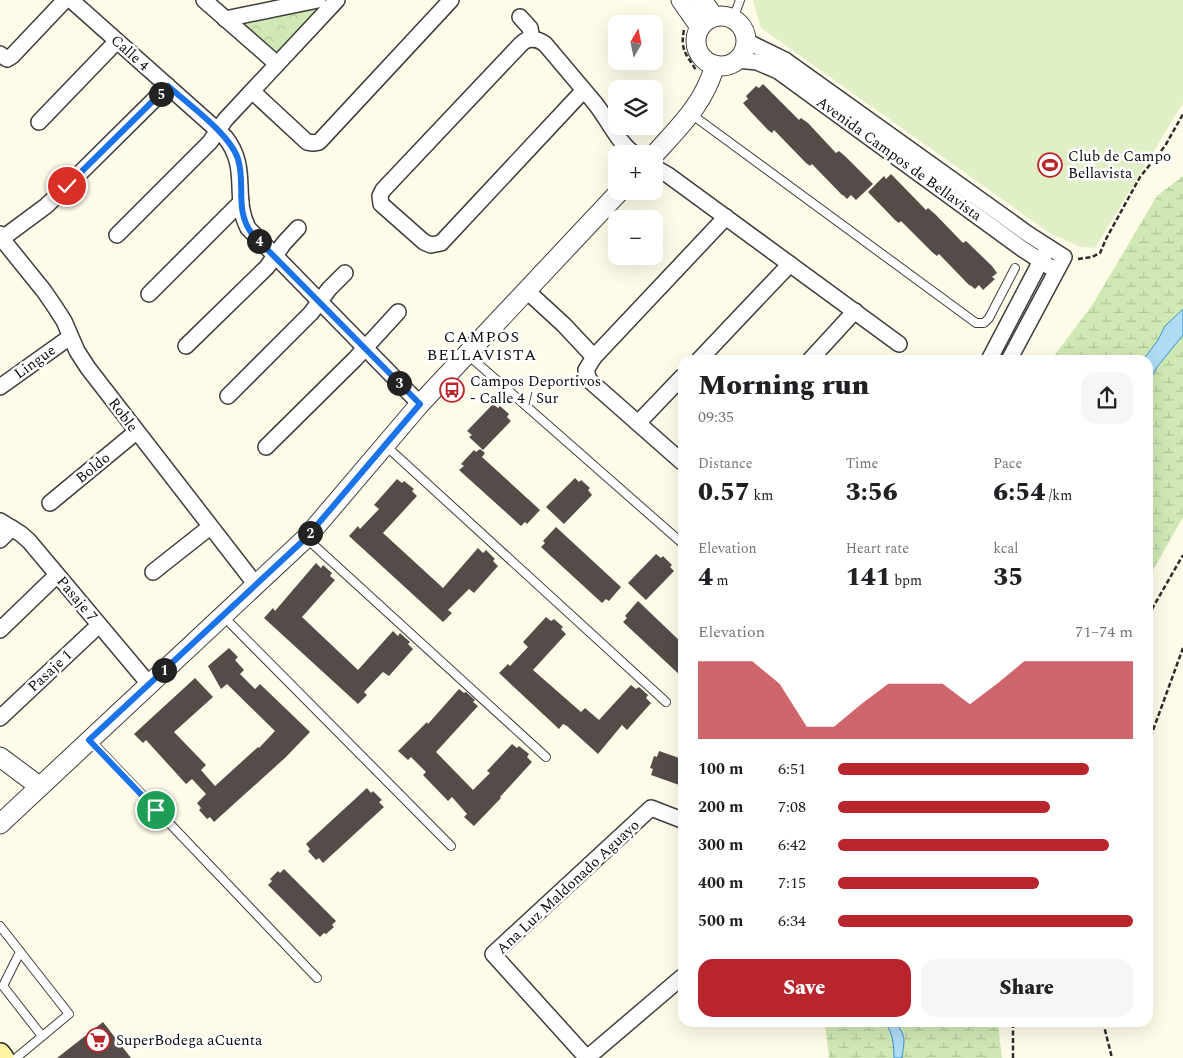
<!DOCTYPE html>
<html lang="en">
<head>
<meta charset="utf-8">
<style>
  body { margin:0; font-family:Spectral,serif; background:#f6f6f6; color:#202124; height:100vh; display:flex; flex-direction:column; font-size:19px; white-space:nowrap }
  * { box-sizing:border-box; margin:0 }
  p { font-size:16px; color:#757577 }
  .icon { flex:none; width:28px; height:28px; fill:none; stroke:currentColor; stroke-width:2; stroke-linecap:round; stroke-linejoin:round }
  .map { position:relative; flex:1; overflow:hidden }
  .drawer { position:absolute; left:678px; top:355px; width:475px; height:672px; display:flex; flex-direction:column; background:#fff; border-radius:15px; box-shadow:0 5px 20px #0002 }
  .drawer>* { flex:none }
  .needle { width:32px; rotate:9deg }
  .fabs { position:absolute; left:608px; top:15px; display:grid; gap:10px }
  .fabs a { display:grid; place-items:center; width:55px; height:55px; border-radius:10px; background:#fff; box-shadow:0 5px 20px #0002; font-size:25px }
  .pin { position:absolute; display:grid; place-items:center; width:42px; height:42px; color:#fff; margin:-21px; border:2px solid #fff; border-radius:50%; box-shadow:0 1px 5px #0007 }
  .km { position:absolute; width:25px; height:25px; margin:-12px; border-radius:50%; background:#222; color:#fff; font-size:14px; line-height:25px; text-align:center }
  .round { display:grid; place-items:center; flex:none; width:52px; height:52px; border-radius:15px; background:#f6f6f6 }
  .summary { display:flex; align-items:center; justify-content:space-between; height:85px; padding:0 20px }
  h1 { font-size:28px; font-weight:800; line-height:38px }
  .figures { display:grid; grid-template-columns:repeat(3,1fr); gap:8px; height:85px; padding:5px 20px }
  .figures div { display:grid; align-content:center }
  .figures b { font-size:25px; font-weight:800 }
  .figures small { font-size:14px; font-weight:400 }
  .figures p { font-size:14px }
  .chart { height:140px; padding:10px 20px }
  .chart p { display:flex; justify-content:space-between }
  .chart svg { width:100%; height:90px; margin-top:5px; fill:#b9252c; opacity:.7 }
  .action { display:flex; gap:10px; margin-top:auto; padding:10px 20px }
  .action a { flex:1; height:58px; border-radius:15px; background:#b9252c; color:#fff; font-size:20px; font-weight:800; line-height:58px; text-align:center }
  .action a+a { background:#f6f6f6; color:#202124 }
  ul { padding:0 20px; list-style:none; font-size:16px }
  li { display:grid; grid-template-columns:80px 60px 1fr; align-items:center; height:38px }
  li i { height:12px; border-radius:6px; background:#b9252c }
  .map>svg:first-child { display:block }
</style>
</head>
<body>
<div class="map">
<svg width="1183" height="1058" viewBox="0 0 1183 1058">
  <defs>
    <pattern id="wetland-marsh" width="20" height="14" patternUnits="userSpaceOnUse" patternTransform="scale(1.25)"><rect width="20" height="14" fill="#cfe8b4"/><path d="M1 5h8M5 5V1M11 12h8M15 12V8" fill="none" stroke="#b0c699"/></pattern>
    <pattern id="park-crowns" width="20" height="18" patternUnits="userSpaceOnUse" patternTransform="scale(1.25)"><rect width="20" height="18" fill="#cfe8b4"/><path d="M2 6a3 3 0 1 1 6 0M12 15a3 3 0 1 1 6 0" fill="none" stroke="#b0c699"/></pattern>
  </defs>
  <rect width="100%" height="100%" fill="#fffbe9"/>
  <g fill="url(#wetland-marsh)">
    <polygon points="1183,176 1183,309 1165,326 1158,340 1143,360 1051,360 1093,304 1157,196"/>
    <polygon points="1183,335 1183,517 1148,579 1148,383 1157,367"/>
    <path d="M 825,1023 L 885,1023 C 893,1032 894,1046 894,1058 L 829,1058 Z"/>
    <path d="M 896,1023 L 998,1023 L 1002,1058 L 902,1058 C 904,1040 907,1038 896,1023 Z"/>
  </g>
  <polygon fill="url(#park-crowns)" points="323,6 276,55 242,23 243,20"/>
  <polygon fill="#e1efc6" points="753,0 1183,0 1183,103 1095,248 1081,247 1051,234 761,28"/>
  <g fill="#afdbf5" stroke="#3690cc">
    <polygon points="1183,309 1183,335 1157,367 1148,383 1148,360 1143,360 1158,340 1165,326"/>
    <path d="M 885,1023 L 896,1023 C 907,1038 904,1040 902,1058 L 894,1058 C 894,1046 893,1032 885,1023 Z"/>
  </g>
  <g fill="#544c48">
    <polygon points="763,84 799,120 801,118 808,123 836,153 839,151 846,157 873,184 856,200 851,195 847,199 843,195 842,195 812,164 810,166 806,163 774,130 772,133 768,130 750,111 743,103 748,99 746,96 756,86 759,88"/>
    <polygon points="891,174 926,210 928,208 935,214 963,243 966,241 992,266 997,273 992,277 995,279 983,290 979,285 975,289 970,285 970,286 939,254 937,256 933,253 901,221 899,223 895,220 868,192 884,176 886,179"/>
    <polygon points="493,404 498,408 500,406 509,414 507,417 511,421 483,450 469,437 472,435 467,431"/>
    <polygon points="480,449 485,453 482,457 540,510 527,524 525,522 521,526 459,470 464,466 461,464 474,450 476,452"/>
    <polygon points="575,478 579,482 581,480 590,488 588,490 592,495 564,524 546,507"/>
    <polygon points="397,479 402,483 404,481 414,489 412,491 417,496 383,533 443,588 478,548 483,553 486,550 495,559 493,561 498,566 474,593 469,589 448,610 452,613 443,622 349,536 358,526 360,529 379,509 374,505"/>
    <polygon points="556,527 621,587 609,601 606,599 602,603 541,547 545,543 543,541"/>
    <polygon points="656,554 661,558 663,556 672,565 670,567 674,571 646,600 628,583"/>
    <polygon points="316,563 321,568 323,565 332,573 330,576 335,580 302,617 358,670 393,631 398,636 400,633 410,642 408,644 413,649 389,676 383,672 380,675 364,692 367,695 358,704 264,618 273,608 275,611"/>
    <polygon points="638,601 682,643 682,677 623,622 627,618 625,616"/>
    <polygon points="546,617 551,621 554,619 563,627 561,629 566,634 533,670 581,712 585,708 599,720 631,685 636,689 639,687 648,695 646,698 651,703 627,730 622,725 598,754 567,726 563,724 559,729 499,673 508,664 510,666 528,647 523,642"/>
    <polygon points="229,648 238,657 235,660 244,670 240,674 255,689 260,684 310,732 286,757 214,822 210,817 207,819 199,810 201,808 197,803 206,794 192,779 186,784 146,740 143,743 134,734 195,678 213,697 174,732 206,765 201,770 215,786 258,747 259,748 275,731 227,684 221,689 208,666"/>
    <polygon points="459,689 464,693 466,692 475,700 473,702 478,706 436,752 473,790 490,773 487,771 512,744 517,748 519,746 529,754 527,757 532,762 500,797 501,798 474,826 464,817 467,814 452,797 448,801 423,775 426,772 411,757 408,760 398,751 427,722 428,724"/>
    <polygon points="659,751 682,759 682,786 651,775 653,769 650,768 654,756 657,757"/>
    <polygon points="367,788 371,793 373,791 382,800 379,802 384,807 323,863 319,858 316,860 308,851 310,849 306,844"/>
    <polygon points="284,869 336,921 332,925 334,927 326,934 324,933 320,937 268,885 272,881 270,879 278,871 280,873"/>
    <polygon points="103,1022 131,1058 57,1058"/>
  </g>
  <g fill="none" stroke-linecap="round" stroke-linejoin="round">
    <g stroke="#3e3e3e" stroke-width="10">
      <g id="service">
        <polyline points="733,19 740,0"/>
        <polyline points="691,114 976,323 984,323 989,318 1015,268"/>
        <polyline points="468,355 682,543"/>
        <polyline points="386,446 666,702"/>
        <polyline points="306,538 546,757"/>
        <polyline points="222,615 451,846"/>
        <polyline points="91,741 317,978"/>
        <polyline points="0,926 69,1014 16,1058"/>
        <polyline points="20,952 3,986 42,1036"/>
      </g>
    </g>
    <g stroke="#3e3e3e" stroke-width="18">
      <g id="minor">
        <path d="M 71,0 L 225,137 C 250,168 232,197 248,228 L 420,404"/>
        <polyline points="204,0 277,64"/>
        <polyline points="520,17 530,28 532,39"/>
        <polyline points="225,19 318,0"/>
        <polyline points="746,41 785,60 1028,234 1064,257 1009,360"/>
        <polyline points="0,54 7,59 12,56 65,0"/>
        <polyline points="737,60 757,62 778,71 1021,248 1056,271"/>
        <path d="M 584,90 L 441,243 L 431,245 L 424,242 L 381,204 L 380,196 L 383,190 L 521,44 C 528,37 537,38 545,44 L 594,102 C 608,119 616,140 634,154"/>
        <polyline points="252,91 307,142 313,143 319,142 451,0"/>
        <polyline points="39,122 117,41"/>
        <polyline points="654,167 668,175 899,344"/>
        <polyline points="0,234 2,239 44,291 55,307 64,321 77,351 88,368 256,585"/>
        <polyline points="117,235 210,142 225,120 337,0"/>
        <polyline points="0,240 46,206 67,186 168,86"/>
        <polyline points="527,291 564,325 594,357"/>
        <polyline points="149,294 241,202"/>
        <polyline points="186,346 267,267 284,243 298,228"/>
        <polyline points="699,360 790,264"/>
        <polyline points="810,360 855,311"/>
        <polyline points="989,360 1045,253"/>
        <polyline points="0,387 70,337"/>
        <polyline points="228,396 311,313 329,289 345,273"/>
        <polyline points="638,423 682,377"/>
        <polyline points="266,447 355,359 398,312"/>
        <polyline points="682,462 589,380 586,370 594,357 726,217"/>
        <polyline points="50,503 136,432"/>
        <polyline points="0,521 21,534 29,541 149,684"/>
        <polyline points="0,540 12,528"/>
        <polyline points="153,572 210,527"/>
        <polyline points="0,630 57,575"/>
        <polyline points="0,718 99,625"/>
        <polyline points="587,1058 493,954 651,808 682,820"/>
        <polyline points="587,1058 682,977"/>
      </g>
    </g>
    <g stroke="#3e3e3e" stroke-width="21">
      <g id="tertiary">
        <polyline points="681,0 700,27"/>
        <polyline points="702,0 714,17"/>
        <circle cx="721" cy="41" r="25"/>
        <path d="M 654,155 C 680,126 704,104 715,65"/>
        <polyline points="0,757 39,786"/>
        <polyline points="0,824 306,538 420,404 620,191"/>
      </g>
    </g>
    <g stroke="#2d2d2d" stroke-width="24">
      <polyline id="secondary" points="0,1054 3,1058"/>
    </g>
    <g stroke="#2d2d2d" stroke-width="2.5" stroke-dasharray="5 2.5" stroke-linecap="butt">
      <path d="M 684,30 C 680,50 686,54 696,70"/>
      <polyline points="1078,259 1092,257 1100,253 1106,239 1140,177 1165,146 1183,114"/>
      <polyline points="1148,616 1183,555"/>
      <polyline points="1148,744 1183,648"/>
      <polyline points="1103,1022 1112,1058"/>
      <polyline points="1013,1058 1013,1022"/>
    </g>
    <use href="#service" stroke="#fff" stroke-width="8"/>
    <use href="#minor" stroke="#fff" stroke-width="15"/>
    <use href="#tertiary" stroke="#fff" stroke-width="19"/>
    <use href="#secondary" stroke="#fff5a5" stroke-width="21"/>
  </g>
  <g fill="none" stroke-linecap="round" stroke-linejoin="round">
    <g stroke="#fff" stroke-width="10">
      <path id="route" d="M 67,186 L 168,86 C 188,104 230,134 238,159 C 246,185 234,209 252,234 L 420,404 L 306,538 L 89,740 L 156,810"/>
    </g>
    <use href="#route" stroke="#1a73e8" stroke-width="6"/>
  </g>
  <defs>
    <g id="stadium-ring" transform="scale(1.25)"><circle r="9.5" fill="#fff" stroke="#b9252c" stroke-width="1.5"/><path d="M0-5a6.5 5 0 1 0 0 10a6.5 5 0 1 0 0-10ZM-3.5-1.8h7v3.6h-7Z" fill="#b9252c"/></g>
    <g id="bus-ring" transform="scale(1.25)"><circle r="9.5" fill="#fff" stroke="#b9252c" stroke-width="1.5"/><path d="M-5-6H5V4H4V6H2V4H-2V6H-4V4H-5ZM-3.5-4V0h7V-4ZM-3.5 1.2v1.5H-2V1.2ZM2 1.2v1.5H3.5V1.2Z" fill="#b9252c"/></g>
    <g id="supermarket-ring" transform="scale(1.25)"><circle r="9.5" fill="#fff" stroke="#b9252c" stroke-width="1.5"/><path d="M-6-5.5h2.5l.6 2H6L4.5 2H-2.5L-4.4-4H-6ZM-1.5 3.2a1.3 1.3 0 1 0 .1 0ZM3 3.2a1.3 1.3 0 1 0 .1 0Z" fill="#b9252c"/></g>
  </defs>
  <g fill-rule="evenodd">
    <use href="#stadium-ring" x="1050" y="165"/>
    <use href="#bus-ring" x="452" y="390"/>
    <use href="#supermarket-ring" x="98" y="1040"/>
  </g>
  <g text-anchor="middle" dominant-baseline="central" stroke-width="5" stroke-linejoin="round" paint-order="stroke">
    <g font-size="15" fill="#0b0b0b" stroke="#fff">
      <text transform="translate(130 53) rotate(42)">Calle 4</text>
      <text transform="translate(899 159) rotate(36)">Avenida Campos de Bellavista</text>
      <text transform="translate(35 362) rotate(-36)">Lingue</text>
      <text transform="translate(123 415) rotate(53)">Roble</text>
      <text transform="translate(93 468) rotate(-39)">Boldo</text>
      <text transform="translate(77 599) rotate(50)">Pasaje 7</text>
      <text transform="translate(50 671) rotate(-43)">Pasaje 1</text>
      <text transform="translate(568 887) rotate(-43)">Ana Luz Maldonado Aguayo</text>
    </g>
    <g font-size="15" fill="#0b0b0b" stroke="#fff" text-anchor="start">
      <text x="1068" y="156">Club de Campo<tspan x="1068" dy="17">Bellavista</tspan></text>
      <text x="470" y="381">Campos Deportivos<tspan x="470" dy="17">- Calle 4 / Sur</tspan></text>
      <text x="116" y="1040">SuperBodega aCuenta</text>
    </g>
    <g font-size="16" letter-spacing="1" fill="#0b0b0b" stroke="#fff">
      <text x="482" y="337">CAMPOS<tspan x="482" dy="18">BELLAVISTA</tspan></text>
    </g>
  </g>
</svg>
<div class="fabs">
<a><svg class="needle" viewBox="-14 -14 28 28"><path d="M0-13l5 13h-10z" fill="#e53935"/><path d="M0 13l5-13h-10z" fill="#757577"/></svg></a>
<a><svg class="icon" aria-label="layers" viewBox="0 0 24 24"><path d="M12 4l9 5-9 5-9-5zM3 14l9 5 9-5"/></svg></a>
<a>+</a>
<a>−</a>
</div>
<div class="pin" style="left:156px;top:810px;background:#1e9e55"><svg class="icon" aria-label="arrive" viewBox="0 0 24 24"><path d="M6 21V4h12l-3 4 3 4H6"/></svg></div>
<div class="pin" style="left:67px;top:186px;background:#d93025"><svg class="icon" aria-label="check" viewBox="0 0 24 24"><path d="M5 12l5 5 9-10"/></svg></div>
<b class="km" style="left:164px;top:670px">1</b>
<b class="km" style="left:310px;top:533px">2</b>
<b class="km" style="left:399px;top:383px">3</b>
<b class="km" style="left:259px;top:241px">4</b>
<b class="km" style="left:161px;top:94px">5</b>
<section class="drawer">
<div class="summary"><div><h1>Morning run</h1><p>09:35</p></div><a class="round"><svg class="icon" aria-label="share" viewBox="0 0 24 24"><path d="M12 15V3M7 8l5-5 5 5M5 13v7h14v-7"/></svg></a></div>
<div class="figures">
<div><p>Distance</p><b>0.57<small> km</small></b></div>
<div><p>Time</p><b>3:56</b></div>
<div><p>Pace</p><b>6:54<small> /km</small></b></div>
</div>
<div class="figures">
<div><p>Elevation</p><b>4<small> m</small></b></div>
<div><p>Heart rate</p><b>141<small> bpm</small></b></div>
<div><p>kcal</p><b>35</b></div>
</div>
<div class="chart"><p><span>Elevation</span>71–74 m</p>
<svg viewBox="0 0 160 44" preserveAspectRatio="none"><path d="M0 44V6L10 6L20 6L30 17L40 38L50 38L60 27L70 17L80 17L90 17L100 27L110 17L120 6L130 6L140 6L150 6L160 6V44z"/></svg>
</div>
<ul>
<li><b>100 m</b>6:51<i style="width:85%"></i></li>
<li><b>200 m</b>7:08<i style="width:72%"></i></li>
<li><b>300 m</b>6:42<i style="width:92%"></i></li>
<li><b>400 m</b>7:15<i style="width:68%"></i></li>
<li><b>500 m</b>6:34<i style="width:100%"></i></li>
</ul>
<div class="action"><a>Save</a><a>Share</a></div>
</section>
</div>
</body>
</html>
